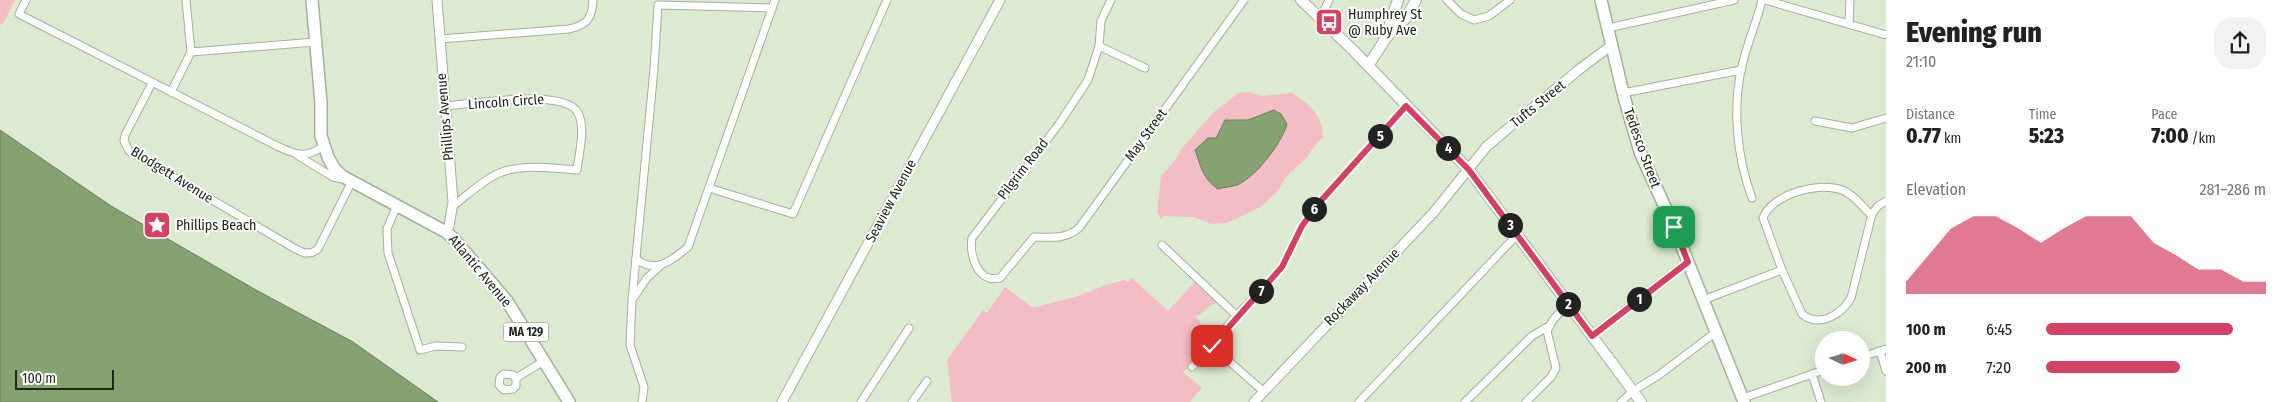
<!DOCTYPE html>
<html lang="en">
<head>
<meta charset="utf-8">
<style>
  body { margin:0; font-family:"Fira Sans Condensed",sans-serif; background:#f2f2f2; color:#222; height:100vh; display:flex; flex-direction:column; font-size:19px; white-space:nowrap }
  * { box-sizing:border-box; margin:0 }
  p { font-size:16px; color:#767676 }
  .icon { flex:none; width:28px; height:28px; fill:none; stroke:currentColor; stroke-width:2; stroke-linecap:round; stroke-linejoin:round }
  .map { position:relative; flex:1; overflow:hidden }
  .sheet { display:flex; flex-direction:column; background:#fff; width:400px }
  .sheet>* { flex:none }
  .needle { width:32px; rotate:94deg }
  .fabs { position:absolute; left:1815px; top:331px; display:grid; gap:10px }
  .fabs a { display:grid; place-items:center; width:55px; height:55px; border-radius:50%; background:#fff; box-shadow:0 5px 20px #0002; font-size:25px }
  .scale { position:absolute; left:15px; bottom:12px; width:99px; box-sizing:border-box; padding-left:5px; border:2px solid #21261d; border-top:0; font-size:14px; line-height:18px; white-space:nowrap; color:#21261d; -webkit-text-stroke:4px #fff; paint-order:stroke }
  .pin { position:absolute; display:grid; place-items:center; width:42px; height:42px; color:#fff; margin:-21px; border-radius:10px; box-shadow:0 2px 8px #0006 }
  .km { position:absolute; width:25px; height:25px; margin:-12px; border-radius:50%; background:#222; color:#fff; font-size:14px; line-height:25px; text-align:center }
  .round { display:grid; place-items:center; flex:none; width:52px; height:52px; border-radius:20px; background:#f2f2f2 }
  .overview { display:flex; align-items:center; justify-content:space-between; height:85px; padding:0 20px }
  h1 { font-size:28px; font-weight:800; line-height:38px }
  .figures { display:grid; grid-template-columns:repeat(3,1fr); gap:8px; height:85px; padding:5px 20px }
  .figures div { display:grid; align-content:center }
  .figures b { font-size:21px; font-weight:800 }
  .figures small { font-size:14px; font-weight:400 }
  .figures p { font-size:14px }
  .chart { height:140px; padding:10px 20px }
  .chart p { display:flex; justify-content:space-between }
  .chart svg { width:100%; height:90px; margin-top:5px; fill:#d24264; opacity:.7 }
  ul { padding:0 20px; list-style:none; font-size:16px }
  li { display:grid; grid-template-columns:80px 60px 1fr; align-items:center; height:38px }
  li i { height:12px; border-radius:6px; background:#d24264 }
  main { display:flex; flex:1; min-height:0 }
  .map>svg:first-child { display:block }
</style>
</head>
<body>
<main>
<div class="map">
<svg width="1886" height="402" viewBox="0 0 1886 402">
  <rect width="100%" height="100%" fill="#dcead2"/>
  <g fill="#f3bdc3" fill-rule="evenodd">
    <polygon points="0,0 15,0 4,22 0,25"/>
    <path d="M 1248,92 L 1261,96 L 1292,93 C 1310,105 1323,115 1323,138 L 1316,144 L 1307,157 L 1285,178 L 1278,191 L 1262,206 L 1240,217 L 1226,223 L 1211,224 L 1193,217 L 1164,216 L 1161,219 L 1157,212 L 1161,176 L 1176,159 L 1182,148 L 1214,112 L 1238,93 ZM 1274,110 L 1278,111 L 1285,131 L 1266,162 L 1244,181 L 1236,185 L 1218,189 L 1199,159 L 1195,150 L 1208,138 L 1216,138 L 1220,127 L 1228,119 L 1248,120 Z"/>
    <path d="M 1132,278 L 1168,311 L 1195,282 L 1217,303 C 1207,305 1205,313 1196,316 C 1213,339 1203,355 1183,372 L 1202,388 L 1190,402 L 952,402 L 947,360 L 983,310 L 987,313 L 1005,287 L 1032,307 L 1040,306 L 1078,296 L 1106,285 L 1124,280 L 1128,282 Z"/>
  </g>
  <g fill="#87a272" stroke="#687d58">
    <path d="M 1274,110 L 1281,114 L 1287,124 C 1281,144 1257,176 1237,185 C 1231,187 1224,187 1218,189 C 1202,178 1201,166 1195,150 L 1208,138 L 1216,138 L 1225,120 L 1248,120 Z"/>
    <polygon points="0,130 111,206 256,290 353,342 438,402 0,402"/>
  </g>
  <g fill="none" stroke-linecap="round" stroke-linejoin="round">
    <g stroke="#a3b19a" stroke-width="9">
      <g id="minor">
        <path d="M 26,0 L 19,14 L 275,145 C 294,154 305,160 323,146"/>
        <polyline points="186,0 191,52"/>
        <path d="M 1111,0 L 1101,21 L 1099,46 L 1088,80 L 1059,124 L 972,238 C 969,255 978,284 1000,278 L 1034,237 C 1051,237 1064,240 1079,228 L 1244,0"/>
        <polyline points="1447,0 1461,14 1474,20 1489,16 1510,0"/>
        <polyline points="1765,0 1886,35"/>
        <polyline points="1320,19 1329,0"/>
        <polyline points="1849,24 1850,0"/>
        <polyline points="1608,28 1734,0"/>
        <path d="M 440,39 L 569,29 C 587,25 592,19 593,0"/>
        <polyline points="1099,46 1145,68"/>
        <path d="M 152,83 L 125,135 L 124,141 L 129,151 L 294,248 C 303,253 309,256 318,249 L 352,181 L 333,177 L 297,155"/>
        <polyline points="171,92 191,52 315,42"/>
        <polyline points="1623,93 1741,70"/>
        <path d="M 445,106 C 470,104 566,88 578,113 C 586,128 579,153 577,170 C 551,168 521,163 497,174 C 481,182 466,196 453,206"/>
        <polyline points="1815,121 1852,128 1886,118"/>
        <polyline points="709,188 793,214 887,0"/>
        <path d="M 1752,198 C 1737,158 1732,108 1742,66 C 1747,43 1757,22 1762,0"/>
        <polyline points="397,205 387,229 388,253 420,350 436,346 462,347"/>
        <polyline points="1162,245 1237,316"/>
        <path d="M 636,259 C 656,274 671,261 688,247 L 775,0"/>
        <path d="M 1782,270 L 1763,218 C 1772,194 1819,181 1842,190 C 1853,194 1863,207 1871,215"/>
        <polyline points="632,300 654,69 658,5 772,8"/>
        <path d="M 1703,300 L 1782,270 L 1802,314 C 1819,328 1841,315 1851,298 L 1872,214 L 1878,206 L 1886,201"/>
        <polyline points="1592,335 1688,261"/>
        <polyline points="1880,351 1886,371"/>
        <polyline points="1861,357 1886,349"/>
        <polyline points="1192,367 1212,346"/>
        <polyline points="1812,374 1821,402"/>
        <polyline points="516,378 513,375 504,374 500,377 499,385 504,390 513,389 516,386 516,378 544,361"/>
        <polyline points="1264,392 1212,346 1229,324 1282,267 1302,226 1319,203 1406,106"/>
        <polyline points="1743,398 1824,370"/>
        <polyline points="642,402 644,387 630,345 632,300 647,278 660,266"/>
        <polyline points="861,402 909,328"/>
        <polyline points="912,402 927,381"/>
        <polyline points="1359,402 1516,236"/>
        <polyline points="1465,402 1532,336 1549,326"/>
        <polyline points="1526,402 1551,377 1556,368 1547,331 1553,320 1568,303"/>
        <polyline points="1621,402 1633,391 1659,375 1716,332"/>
      </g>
    </g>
    <g stroke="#a3b19a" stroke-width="11">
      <g id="tertiary">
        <polyline points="437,0 453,202 449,226 446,232"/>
        <polyline points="782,402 1000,0"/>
        <polyline points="1254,402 1434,212 1487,146 1581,68 1612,45"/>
      </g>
    </g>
    <g stroke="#a3b19a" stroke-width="12">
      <g id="secondary">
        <polyline points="1301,0 1353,50 1469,170 1641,402"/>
        <polyline points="1384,40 1406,18 1416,0"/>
        <polyline points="1368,66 1384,41 1398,0"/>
      </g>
    </g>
    <g stroke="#a3b19a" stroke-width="14">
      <g id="primary">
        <polyline points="312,0 321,103 321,136 328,157 334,168 342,176 446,232 454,239 507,301 569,402"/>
        <polyline points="1601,0 1623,93 1640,152 1674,227 1744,402"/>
      </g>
    </g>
    <use href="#minor" stroke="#fff" stroke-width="7"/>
    <use href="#tertiary" stroke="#fff" stroke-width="9"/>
    <use href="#secondary" stroke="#fff" stroke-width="10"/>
    <use href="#primary" stroke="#fff" stroke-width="11"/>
  </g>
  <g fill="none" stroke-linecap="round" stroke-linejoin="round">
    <g stroke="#fff" stroke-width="10">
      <polyline id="route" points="1212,346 1282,267 1302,226 1319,203 1406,106 1469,170 1592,336 1688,262 1674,227"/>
    </g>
    <use href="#route" stroke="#d24264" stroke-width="6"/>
  </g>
  <defs>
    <g id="bus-square" transform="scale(1.4375)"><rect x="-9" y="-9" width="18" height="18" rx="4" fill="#d24264" stroke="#fff"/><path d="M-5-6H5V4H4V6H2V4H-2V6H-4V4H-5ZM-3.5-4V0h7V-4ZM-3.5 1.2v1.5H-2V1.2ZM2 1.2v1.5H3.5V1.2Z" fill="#fff"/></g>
    <g id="sight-square" transform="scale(1.4375)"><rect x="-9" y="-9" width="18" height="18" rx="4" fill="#d24264" stroke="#fff"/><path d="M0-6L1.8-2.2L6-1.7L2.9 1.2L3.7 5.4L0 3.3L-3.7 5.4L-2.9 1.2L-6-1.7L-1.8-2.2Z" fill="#fff"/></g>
  </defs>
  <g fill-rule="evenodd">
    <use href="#bus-square" x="1329" y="22"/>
    <use href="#sight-square" x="157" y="225"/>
  </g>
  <g text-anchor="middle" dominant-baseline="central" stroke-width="4" stroke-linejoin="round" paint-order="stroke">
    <rect fill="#fff" stroke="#646761" stroke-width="1" x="503.5" y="322.5" width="45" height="19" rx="4"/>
    <g font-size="12" font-weight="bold" fill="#21261d">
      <text x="526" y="332">MA 129</text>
    </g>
    <g font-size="14" fill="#21261d" stroke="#fff" text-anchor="start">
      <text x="1348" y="14">Humphrey St<tspan x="1348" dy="16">@ Ruby Ave</tspan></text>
      <text x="176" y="225">Phillips Beach</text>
    </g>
    <g font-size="14" fill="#21261d" stroke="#fff">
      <text transform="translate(506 102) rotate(-4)">Lincoln Circle</text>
      <text transform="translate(1538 104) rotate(-39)">Tufts Street</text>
      <text transform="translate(445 117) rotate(-95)">Phillips Avenue</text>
      <text transform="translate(1146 135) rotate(-54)">May Street</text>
      <text transform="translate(1642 148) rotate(70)">Tedesco Street</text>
      <text transform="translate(1023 169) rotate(-52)">Pilgrim Road</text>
      <text transform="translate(172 175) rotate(32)">Blodgett Avenue</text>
      <text transform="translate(891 201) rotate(-62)">Seaview Avenue</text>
      <text transform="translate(480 271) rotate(50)">Atlantic Avenue</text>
      <text transform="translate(1362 287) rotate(-46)">Rockaway Avenue</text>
    </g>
  </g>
</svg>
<div class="fabs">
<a><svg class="needle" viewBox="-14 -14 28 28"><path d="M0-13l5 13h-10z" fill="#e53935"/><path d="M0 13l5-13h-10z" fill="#767676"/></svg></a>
</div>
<div class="scale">100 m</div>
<div class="pin" style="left:1674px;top:227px;background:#1e9e55"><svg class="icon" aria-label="arrive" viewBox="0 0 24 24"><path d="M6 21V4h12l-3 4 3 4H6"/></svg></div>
<div class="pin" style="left:1212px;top:346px;background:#d93025"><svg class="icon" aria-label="check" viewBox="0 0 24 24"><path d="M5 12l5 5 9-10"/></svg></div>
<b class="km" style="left:1639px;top:299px">1</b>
<b class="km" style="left:1568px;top:304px">2</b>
<b class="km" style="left:1510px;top:225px">3</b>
<b class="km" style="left:1448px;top:148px">4</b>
<b class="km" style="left:1380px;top:136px">5</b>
<b class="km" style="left:1314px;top:209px">6</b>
<b class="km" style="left:1261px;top:291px">7</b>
</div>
<section class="sheet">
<div class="overview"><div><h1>Evening run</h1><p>21:10</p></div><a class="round"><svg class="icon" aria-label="share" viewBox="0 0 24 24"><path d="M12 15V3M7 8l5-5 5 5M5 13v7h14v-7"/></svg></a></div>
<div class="figures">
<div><p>Distance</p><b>0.77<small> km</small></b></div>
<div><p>Time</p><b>5:23</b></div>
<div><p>Pace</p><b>7:00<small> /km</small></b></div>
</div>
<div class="chart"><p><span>Elevation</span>281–286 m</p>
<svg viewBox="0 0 160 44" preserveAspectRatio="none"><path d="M0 44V38L10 25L20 12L30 6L40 6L50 12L60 19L70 12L80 6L90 6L100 6L110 19L120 25L130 32L140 32L150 38L160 38V44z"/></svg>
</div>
<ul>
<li><b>100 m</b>6:45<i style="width:85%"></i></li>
<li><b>200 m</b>7:20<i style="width:61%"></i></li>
</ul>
</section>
</main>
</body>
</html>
